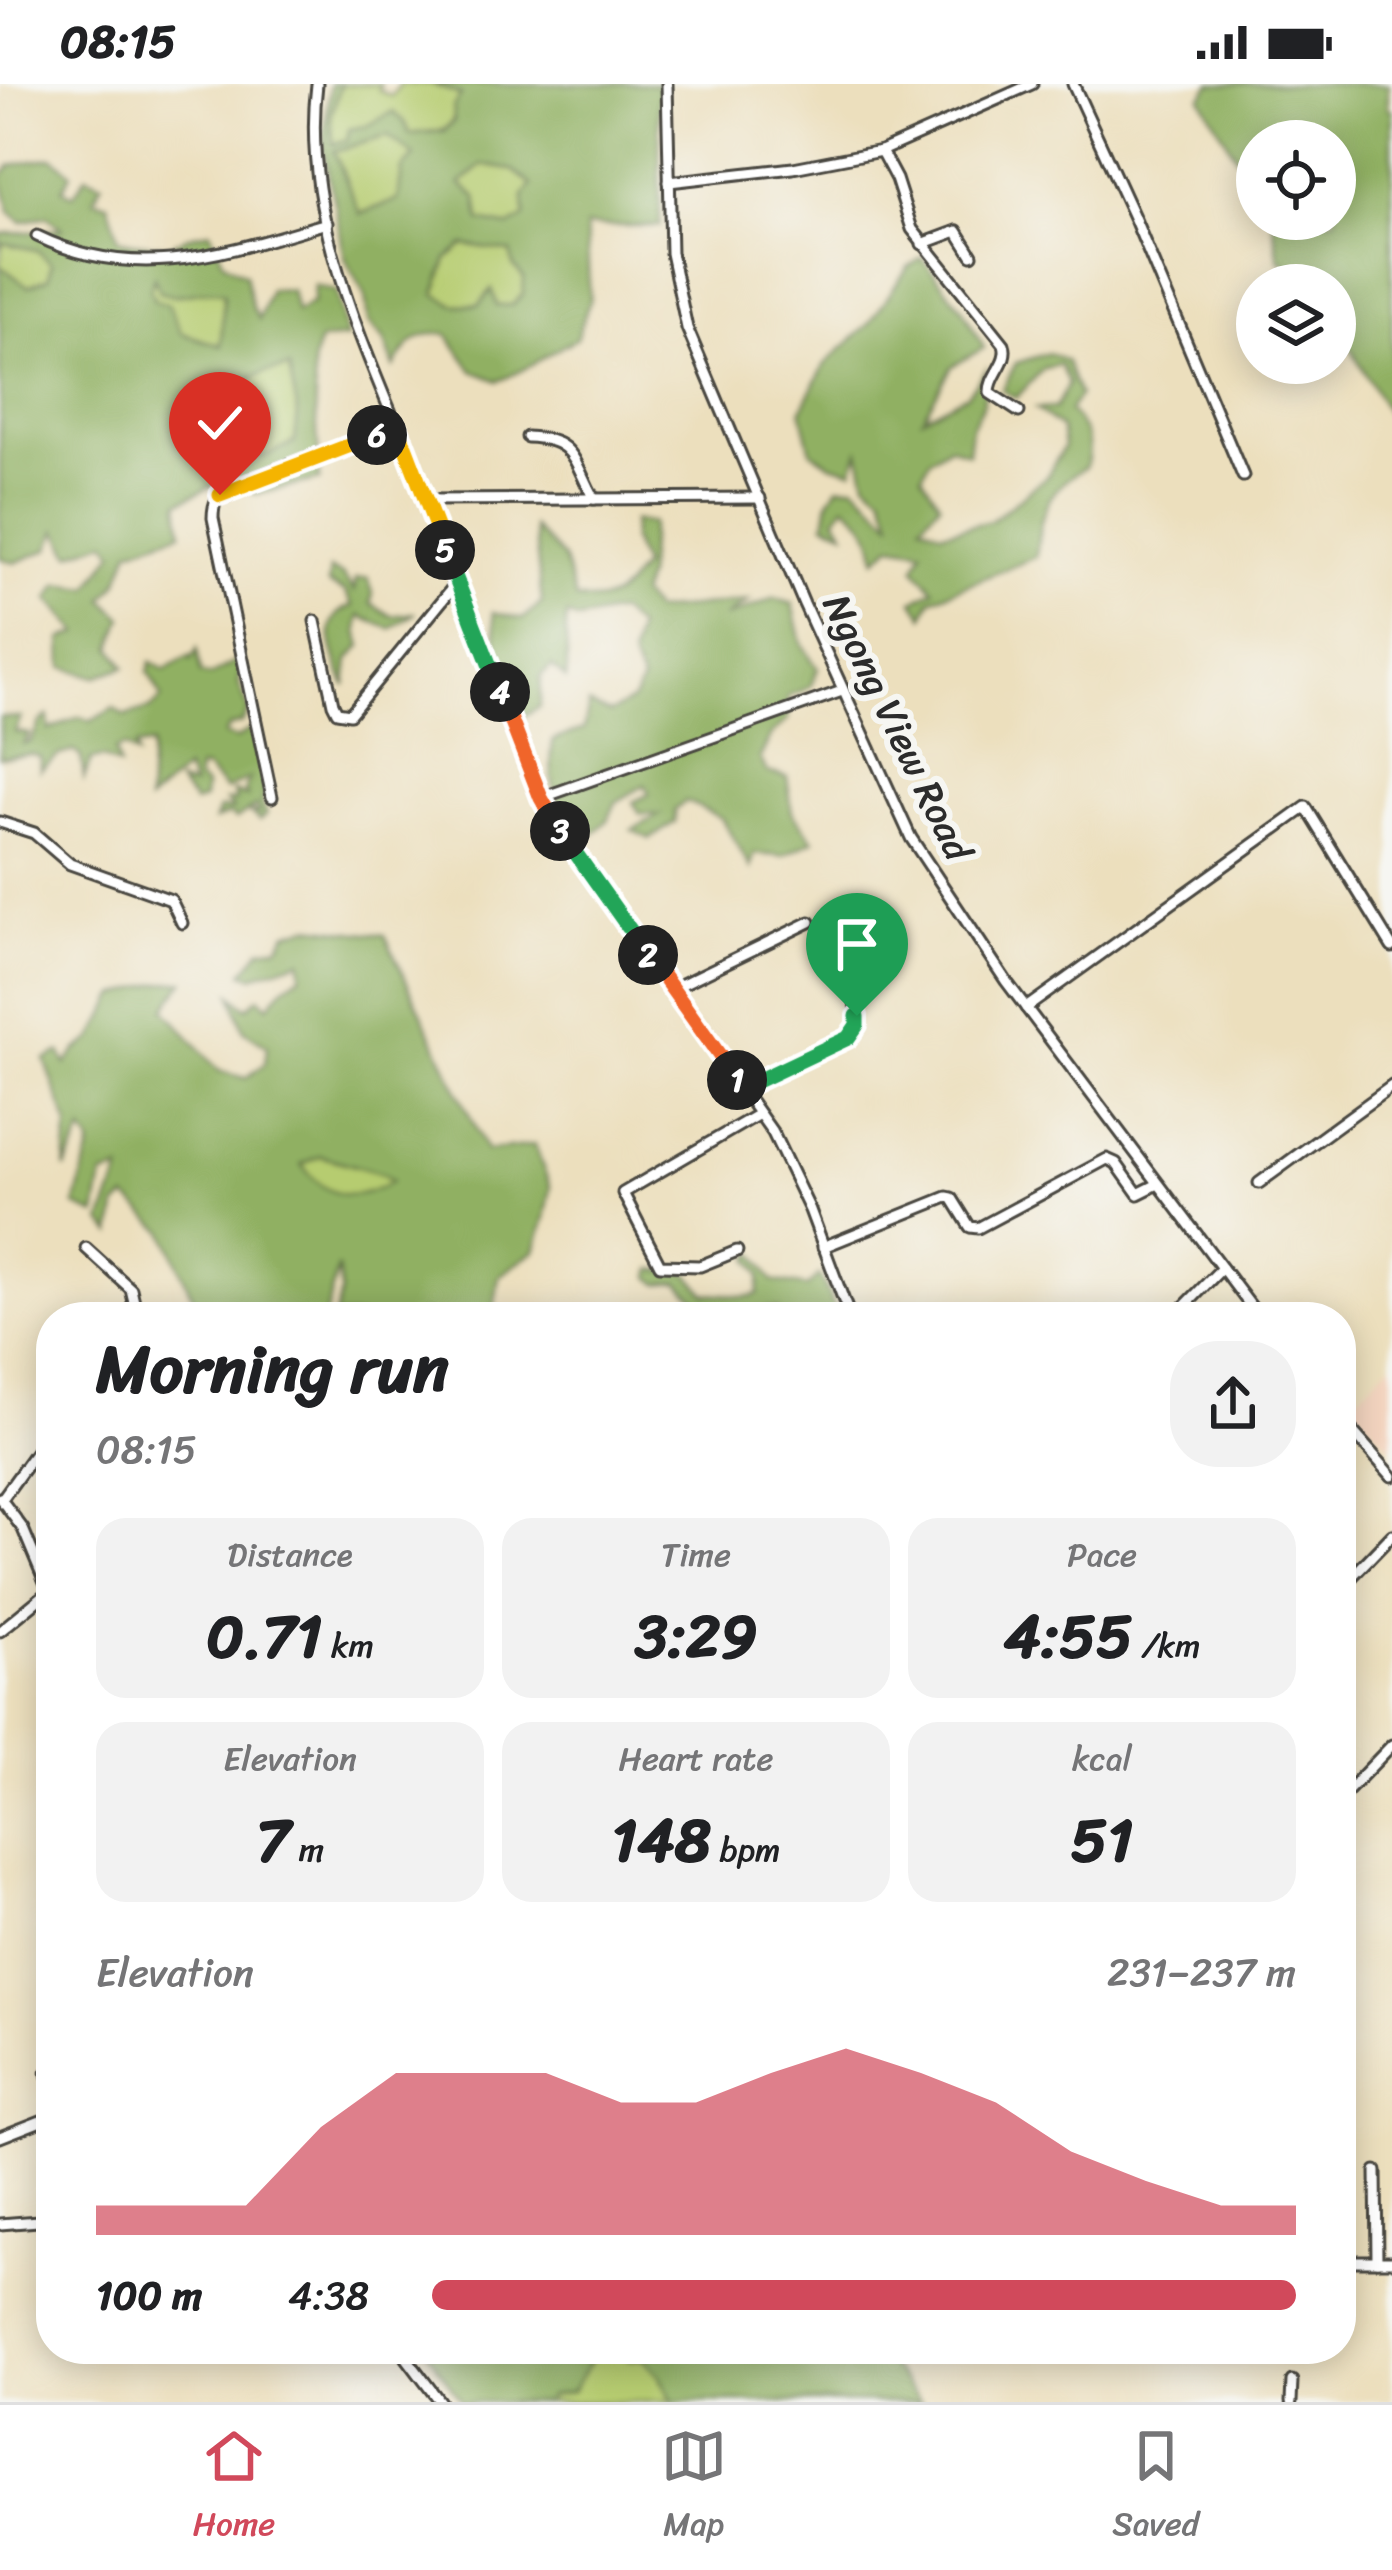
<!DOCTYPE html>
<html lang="en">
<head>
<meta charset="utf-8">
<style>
  body { margin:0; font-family:Sriracha,sans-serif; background:#f2f2f2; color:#202124; height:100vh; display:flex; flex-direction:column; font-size:45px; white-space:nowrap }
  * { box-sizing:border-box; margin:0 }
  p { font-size:39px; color:#757577 }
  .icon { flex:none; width:66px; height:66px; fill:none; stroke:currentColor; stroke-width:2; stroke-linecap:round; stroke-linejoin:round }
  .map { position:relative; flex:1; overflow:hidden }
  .drawer { position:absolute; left:36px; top:1218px; width:1320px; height:1062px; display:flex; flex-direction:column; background:#fff; border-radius:48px; box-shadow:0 6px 30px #0003 }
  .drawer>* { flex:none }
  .controls { position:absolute; left:1236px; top:36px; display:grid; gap:24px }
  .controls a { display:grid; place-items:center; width:120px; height:120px; border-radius:50%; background:#fff; box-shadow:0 6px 30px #0003; font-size:60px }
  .pin { position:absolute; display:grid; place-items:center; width:102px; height:102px; color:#fff; margin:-123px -51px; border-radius:50% 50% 50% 0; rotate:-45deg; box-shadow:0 0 12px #0007 }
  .pin .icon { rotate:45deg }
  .km { position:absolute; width:60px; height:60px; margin:-30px; border-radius:50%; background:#222; color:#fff; font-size:33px; line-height:60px; text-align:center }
  .round { display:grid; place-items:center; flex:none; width:126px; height:126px; border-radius:48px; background:#f2f2f2 }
  .head { display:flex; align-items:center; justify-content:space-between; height:204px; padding:0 60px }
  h1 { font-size:66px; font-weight:700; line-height:90px }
  .figures { display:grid; grid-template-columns:repeat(3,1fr); gap:18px; height:204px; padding:12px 60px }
  .figures div { display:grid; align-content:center; border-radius:30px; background:#f2f2f2; text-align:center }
  .figures b { font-size:60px; font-weight:700 }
  .figures small { font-size:33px; font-weight:400 }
  .figures p { font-size:33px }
  .chart { height:336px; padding:24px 60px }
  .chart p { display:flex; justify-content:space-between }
  .chart svg { width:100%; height:216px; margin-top:12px; fill:#d1495b; opacity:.7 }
  ul { padding:0 60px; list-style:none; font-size:39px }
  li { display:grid; grid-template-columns:192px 144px 1fr; align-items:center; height:90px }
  li i { height:30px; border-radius:15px; background:#d1495b }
  .status { display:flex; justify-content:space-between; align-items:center; height:84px; padding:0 60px; background:#fff; direction:ltr }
  .status svg { height:33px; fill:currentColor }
  .tab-bar { display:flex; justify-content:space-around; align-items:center; height:168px; border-top:3px solid #e0e0e0; background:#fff; font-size:33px; color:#757577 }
  .tab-bar a { display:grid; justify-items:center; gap:6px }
  .tab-bar .on { color:#d1495b }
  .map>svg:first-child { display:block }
</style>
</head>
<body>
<div class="status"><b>08:15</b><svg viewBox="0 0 49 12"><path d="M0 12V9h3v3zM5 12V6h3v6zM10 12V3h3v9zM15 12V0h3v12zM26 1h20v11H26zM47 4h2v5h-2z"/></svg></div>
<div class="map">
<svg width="1392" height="2318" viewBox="0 0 1392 2318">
  <rect width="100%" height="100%" fill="#f6f6f2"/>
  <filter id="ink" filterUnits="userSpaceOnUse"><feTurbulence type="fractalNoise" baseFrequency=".00833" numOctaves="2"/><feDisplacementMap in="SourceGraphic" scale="24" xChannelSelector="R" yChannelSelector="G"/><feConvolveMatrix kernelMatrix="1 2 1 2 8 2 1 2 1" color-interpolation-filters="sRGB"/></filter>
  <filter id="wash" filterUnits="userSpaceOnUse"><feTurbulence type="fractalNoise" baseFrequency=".004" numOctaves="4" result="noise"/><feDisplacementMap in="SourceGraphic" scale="48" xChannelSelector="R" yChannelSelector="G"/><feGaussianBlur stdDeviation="2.7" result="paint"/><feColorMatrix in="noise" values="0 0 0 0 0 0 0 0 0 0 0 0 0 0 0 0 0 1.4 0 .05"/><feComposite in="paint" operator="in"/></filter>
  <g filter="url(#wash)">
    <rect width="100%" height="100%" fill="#ecdfbd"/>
    <polygon fill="#f3d4bf" points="1392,1278 1392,1364 1350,1320"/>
    <g fill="#b6cc70" stroke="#707c4e" stroke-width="3">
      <path d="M 341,0 L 380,0 L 379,6 L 392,12 L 400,0 L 432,0 L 461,11 C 451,51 446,45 409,50 L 404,37 L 393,28 L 367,42 L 350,45 L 347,56 L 332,60 L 331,32 Z"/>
      <polygon points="388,52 415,72 398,116 359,130 333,67"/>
      <polygon points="482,81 513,86 533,101 524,113 526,133 509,143 480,137 460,100"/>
      <polygon points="2,159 37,166 51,178 49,194 27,203 0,182"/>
      <polygon points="464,161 511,168 513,181 525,193 523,210 512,221 496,222 491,206 480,221 455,221 435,210 447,175"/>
      <polygon points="154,190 180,211 209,204 224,209 221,262 181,249 168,220 155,218 150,205"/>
      <polygon points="289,284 298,330 295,357 266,372 227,368 209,333 240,344 244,354 244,324 233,335 218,327 215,309 266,288"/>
      <path d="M 321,1072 L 381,1089 L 393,1097 C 355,1119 328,1118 301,1080 Z"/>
      <path d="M 597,2265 C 614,2265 625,2275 643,2274 L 660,2293 L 673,2318 L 546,2318 L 549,2312 L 572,2307 Z"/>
    </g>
    <g fill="#90b062" stroke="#5e6e46" stroke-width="3" fill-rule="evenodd">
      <path d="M 330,0 L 341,0 L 331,32 L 333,60 L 347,56 L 349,45 L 367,42 L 393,28 L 404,37 L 409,50 L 444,47 L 454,37 L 453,23 L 461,11 L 432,0 L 659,0 L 660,142 L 586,142 L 590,216 L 576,255 C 549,268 527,287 498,297 L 473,287 L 447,250 C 417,247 409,259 394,283 L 384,255 L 368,238 L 365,211 L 345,174 L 323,63 ZM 388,52 L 415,72 L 402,85 L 398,116 L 360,130 L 334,67 ZM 482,81 L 513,86 L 532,101 L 524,112 L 525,133 L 509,143 L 480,137 L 477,113 L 460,100 ZM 464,161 L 511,168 L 513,181 L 524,194 L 523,210 L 513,221 L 497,222 L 492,205 L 479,221 L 455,221 L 435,210 L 447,175 Z"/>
      <polygon points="1211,0 1388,0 1388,24 1392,26 1392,338 1351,264 1335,248 1335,201 1310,201 1279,175 1272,135 1335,135 1335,57 1257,57 1257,108 1201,13"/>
      <path d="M 52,73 L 71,89 L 63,105 L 73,112 L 86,92 L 102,99 L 94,115 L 108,119 L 119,155 C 136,161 151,159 168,163 L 186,153 L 210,147 L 224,178 L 245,190 L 252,223 L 259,235 L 270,205 L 291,206 L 296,228 L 313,218 L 314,201 L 336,207 L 346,254 L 320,257 L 313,276 L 320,396 L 256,410 L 222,397 L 179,418 L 182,448 L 130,466 L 118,499 L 104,515 L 123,534 L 112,563 L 125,583 L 94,593 L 63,583 L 62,555 L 79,549 L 49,515 L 59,500 L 89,504 L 114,468 L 107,457 L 71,470 L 57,446 L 49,465 L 15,479 L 0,474 L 0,182 L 28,202 L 49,194 L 51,179 L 37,166 L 3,159 L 0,165 L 0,150 L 62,145 L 47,132 L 22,138 L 10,128 L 1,93 L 11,81 ZM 154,193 L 160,208 C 181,217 201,202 224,209 L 221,262 L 181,249 L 168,220 L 155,217 L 150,205 ZM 289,284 L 298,330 L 295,358 L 266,372 L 226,367 L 211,335 L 224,345 L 240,345 L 245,356 L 253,342 L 245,323 L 233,335 L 218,327 L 215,309 L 266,288 Z"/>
      <path d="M 922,174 L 962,224 L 984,264 L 952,282 L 923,333 L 967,310 L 986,286 L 983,320 L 971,343 L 968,369 L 949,362 L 930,375 L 922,391 L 940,419 L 922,439 L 942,448 L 991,437 L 1047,392 L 1064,362 L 1061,344 L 1036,325 L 1055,324 L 1068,300 L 1060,281 L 1044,284 L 1016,314 L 1002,306 L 1016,279 L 1048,269 L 1066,277 L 1079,312 L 1069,327 C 1084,343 1095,362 1085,384 C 1045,404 1040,432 1036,473 L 932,515 L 924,532 L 914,517 L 934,505 L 915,484 L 923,466 L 892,461 L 876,475 C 875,453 864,434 845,421 L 836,433 L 845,447 L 825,439 L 829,416 L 838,402 L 855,401 L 893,439 L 883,411 L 866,397 L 859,367 L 852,386 L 831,380 L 811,367 L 801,327 L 825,280 L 869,240 L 908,183 Z"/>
      <path d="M 633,437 L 651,439 L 646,494 L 640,511 L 654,527 L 748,517 L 724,534 L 775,514 L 793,520 L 802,560 L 818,585 L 810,603 L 788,613 L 788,636 L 771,651 L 760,674 L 767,688 L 787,693 L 792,728 L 814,756 L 783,772 L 754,770 L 751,784 L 721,734 L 686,717 L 675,726 L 675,738 L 650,755 L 632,746 L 659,731 L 640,730 L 633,718 L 649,710 L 645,701 L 616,718 L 608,736 L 591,752 C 554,722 547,703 553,656 L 584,645 L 589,620 L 610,629 L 633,616 L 642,598 L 631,573 L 637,544 L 619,528 L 578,536 L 567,531 C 563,553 570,573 566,595 L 552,582 L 541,592 L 540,622 L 524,632 L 517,617 L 515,588 L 511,589 L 498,563 L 493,528 L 523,535 L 542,519 L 534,444 L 563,474 L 576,515 C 611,522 622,509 642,482 L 631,455 Z"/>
      <path d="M 330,486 L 342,491 L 354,507 L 356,495 L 368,494 L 373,509 L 371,519 L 392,532 L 416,529 L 391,545 L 360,532 L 358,547 L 362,562 L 349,576 L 346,602 C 335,575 315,533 353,522 L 345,508 L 328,500 Z"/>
      <path d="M 197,565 L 201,590 L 210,592 L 241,575 L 239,601 L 249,626 L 242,639 L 229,643 L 224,651 L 236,655 L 253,643 C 257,668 270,695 262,719 L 267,730 L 259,736 L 251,729 L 259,728 L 256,722 L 236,735 L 229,730 L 215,736 L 219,725 L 233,725 L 226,717 L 236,717 L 233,708 L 247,713 L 245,704 L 249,695 L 225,706 L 206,685 L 198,685 L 197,695 L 205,702 L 204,716 L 194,719 L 179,700 L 193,702 L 185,686 L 148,718 L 151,661 L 135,663 L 137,672 L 124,663 L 115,666 L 119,682 L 103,674 L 91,676 L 84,694 L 81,673 L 74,667 L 59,671 L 40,686 L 41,674 L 32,670 L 0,673 L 0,633 L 21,634 L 15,648 L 29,650 L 24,660 L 30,658 L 40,638 L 48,632 L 49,646 L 80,633 L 91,637 L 114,624 L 125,632 L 150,625 L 162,614 L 148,588 L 151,578 L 165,586 L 190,572 L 191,576 Z"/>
      <path d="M 309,842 L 385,851 L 486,1067 L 534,1061 L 551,1104 L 545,1134 L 535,1167 L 499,1192 L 493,1233 L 439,1233 L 421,1228 L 422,1233 L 334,1233 L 341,1209 L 338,1183 L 325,1233 L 201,1233 L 164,1147 L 127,1114 L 117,1123 L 113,1150 L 102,1138 L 121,1087 L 103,1092 L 96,1131 L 75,1122 L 91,1060 L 83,1048 L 65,1085 L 68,1040 L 45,976 L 60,968 L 66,980 L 77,966 L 93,955 L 116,912 L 157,899 L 184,897 L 165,925 L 219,987 L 246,994 L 265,980 L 267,962 L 244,947 L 232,911 L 247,924 L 259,913 L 268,922 L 283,903 L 301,891 L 301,876 L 253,892 L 243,889 L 261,865 L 279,862 L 286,849 ZM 321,1072 L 381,1089 L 392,1097 C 356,1119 326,1116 302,1080 Z"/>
      <path d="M 754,1168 L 772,1197 L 807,1203 L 819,1191 L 839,1233 L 782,1233 L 777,1225 L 764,1225 L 760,1229 L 764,1233 L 707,1233 L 705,1224 L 679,1198 L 658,1200 L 650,1192 L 653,1185 L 689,1190 L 706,1210 C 724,1207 742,1217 758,1210 L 760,1192 L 750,1175 Z"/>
      <polygon points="426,2265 597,2265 572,2307 549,2312 546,2318 462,2318"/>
      <polygon points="610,2265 876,2265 921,2318 673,2318 660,2293 643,2274 630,2275"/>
    </g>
  </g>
  <g filter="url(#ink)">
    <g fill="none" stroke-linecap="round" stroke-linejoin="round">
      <g stroke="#484641" stroke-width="15">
        <g id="minor">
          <path d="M 317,0 C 300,135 367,266 415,388 C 457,497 500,605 541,714 L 555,740 L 773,1049 L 810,1126 L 850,1233"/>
          <polyline points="667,0 671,169 687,244 804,520 911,754 1006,897 1259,1233"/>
          <polyline points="1073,0 1134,133 1243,392"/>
          <polyline points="881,67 1032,0"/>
          <path d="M 669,98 L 793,84 L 881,67 L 896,95 L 912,145 L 1004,260 C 1010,278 989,291 990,309 L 1019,328"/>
          <path d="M 37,152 C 137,201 227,168 327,139"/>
          <polyline points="922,160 957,147 972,171"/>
          <path d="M 527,353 C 576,355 572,375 594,415"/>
          <polyline points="426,416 760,414"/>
          <polyline points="315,537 333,620 337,628 350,630 458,497"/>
          <path d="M 272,713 L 213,434 C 213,428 214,420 217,415 C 229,397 369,354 398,344"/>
          <polyline points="541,714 842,607"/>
          <polyline points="0,738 34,749 70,780 171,816 182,839"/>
          <polyline points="672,905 810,838"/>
          <polyline points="1026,924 1306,723 1392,863"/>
          <polyline points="742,1004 848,954 857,941 855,915"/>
          <polyline points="1259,1099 1392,1002"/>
          <polyline points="823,1163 947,1113 952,1114 970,1143 978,1144 1107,1075 1116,1079 1138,1110 1158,1100"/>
          <polyline points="86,1164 131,1205 134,1218 125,1233"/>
          <polyline points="737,1167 700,1182 660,1181 623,1109 759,1030"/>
          <polyline points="1174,1233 1222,1184"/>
          <polyline points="1341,1334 1392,1392"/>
          <polyline points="0,1414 23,1445 51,1512"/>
          <polyline points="2,1415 51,1347"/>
          <polyline points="1341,1504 1392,1451"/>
          <polyline points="0,1547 49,1507"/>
          <polyline points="1341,1714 1392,1661"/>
          <polyline points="51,1984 47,1989 51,2006"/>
          <polyline points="0,2053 51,2033"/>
          <polyline points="1376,2087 1377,2177"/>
          <polyline points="0,2140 51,2136"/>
          <polyline points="1341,2177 1392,2177"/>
          <polyline points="400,2265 440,2318"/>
          <polyline points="1291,2318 1292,2297"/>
        </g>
      </g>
      <use href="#minor" stroke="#fff" stroke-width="9"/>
    </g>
  </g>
  <g fill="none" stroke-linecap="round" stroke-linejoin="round" filter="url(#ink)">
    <g stroke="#fff" stroke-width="24">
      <polyline id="split-1" points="737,996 742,1004 848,954 857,941 857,932"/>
    </g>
    <g stroke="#fff" stroke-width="24">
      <polyline id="split-2" points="648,871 737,996"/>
    </g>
    <g stroke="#fff" stroke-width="24">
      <polyline id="split-3" points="560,747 648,871"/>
    </g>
    <g stroke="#fff" stroke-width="24">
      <polyline id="split-4" points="500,608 541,714 560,747"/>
    </g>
    <g stroke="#fff" stroke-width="24">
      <polyline id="split-5" points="445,466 500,608"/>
    </g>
    <g stroke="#fff" stroke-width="24">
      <polyline id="split-6" points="377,351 398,344 445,466"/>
    </g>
    <g stroke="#fff" stroke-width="24">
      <polyline id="split-7" points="220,411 377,351"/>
    </g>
    <use href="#split-1" stroke="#22a559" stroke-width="15"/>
    <use href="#split-2" stroke="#f0652b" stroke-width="15"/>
    <use href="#split-3" stroke="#22a559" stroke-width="15"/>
    <use href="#split-4" stroke="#f0652b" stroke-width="15"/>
    <use href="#split-5" stroke="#22a559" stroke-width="15"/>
    <use href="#split-6" stroke="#f5b400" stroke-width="15"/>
    <use href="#split-7" stroke="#f5b400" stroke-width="15"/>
  </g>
  <g text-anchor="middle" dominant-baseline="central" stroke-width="12" stroke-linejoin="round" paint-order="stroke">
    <g font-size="39" fill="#2b2b2b" stroke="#f6f6f2">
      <text transform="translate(898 643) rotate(64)">Ngong View Road</text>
    </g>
  </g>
</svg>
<div class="controls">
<a><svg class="icon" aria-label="locate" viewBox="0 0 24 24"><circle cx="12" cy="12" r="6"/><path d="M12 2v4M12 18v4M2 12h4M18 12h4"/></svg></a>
<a><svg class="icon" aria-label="layers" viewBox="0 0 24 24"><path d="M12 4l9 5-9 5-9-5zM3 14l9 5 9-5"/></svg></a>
</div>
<div class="pin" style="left:857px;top:932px;background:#1e9e55"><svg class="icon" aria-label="arrive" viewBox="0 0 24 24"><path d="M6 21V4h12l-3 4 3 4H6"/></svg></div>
<div class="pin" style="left:220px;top:411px;background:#d93025"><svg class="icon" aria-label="check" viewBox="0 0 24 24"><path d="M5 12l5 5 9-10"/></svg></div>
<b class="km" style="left:737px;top:996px">1</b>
<b class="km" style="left:648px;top:871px">2</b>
<b class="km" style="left:560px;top:747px">3</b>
<b class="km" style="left:500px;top:608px">4</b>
<b class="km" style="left:445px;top:466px">5</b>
<b class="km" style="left:377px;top:351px">6</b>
<section class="drawer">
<div class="head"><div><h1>Morning run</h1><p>08:15</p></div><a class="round"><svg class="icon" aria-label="share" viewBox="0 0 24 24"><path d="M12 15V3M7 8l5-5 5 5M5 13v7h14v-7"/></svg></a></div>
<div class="figures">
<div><p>Distance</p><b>0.71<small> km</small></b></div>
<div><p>Time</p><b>3:29</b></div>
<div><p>Pace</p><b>4:55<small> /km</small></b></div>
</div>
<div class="figures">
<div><p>Elevation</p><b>7<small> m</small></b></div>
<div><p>Heart rate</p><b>148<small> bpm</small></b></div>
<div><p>kcal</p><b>51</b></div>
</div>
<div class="chart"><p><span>Elevation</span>231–237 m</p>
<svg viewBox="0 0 160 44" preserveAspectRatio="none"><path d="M0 44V38L10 38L20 38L30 22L40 11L50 11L60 11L70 17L80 17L90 11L100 6L110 11L120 17L130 27L140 33L150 38L160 38V44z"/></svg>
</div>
<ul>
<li><b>100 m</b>4:38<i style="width:100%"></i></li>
</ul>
</section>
</div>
<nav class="tab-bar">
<a class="on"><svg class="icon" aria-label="home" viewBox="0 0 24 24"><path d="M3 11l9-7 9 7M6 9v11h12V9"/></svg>Home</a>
<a><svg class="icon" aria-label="map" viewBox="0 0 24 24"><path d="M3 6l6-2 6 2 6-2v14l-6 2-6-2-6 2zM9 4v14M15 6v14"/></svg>Map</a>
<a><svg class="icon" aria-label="saved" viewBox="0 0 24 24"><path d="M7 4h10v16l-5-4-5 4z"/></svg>Saved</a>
</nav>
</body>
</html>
